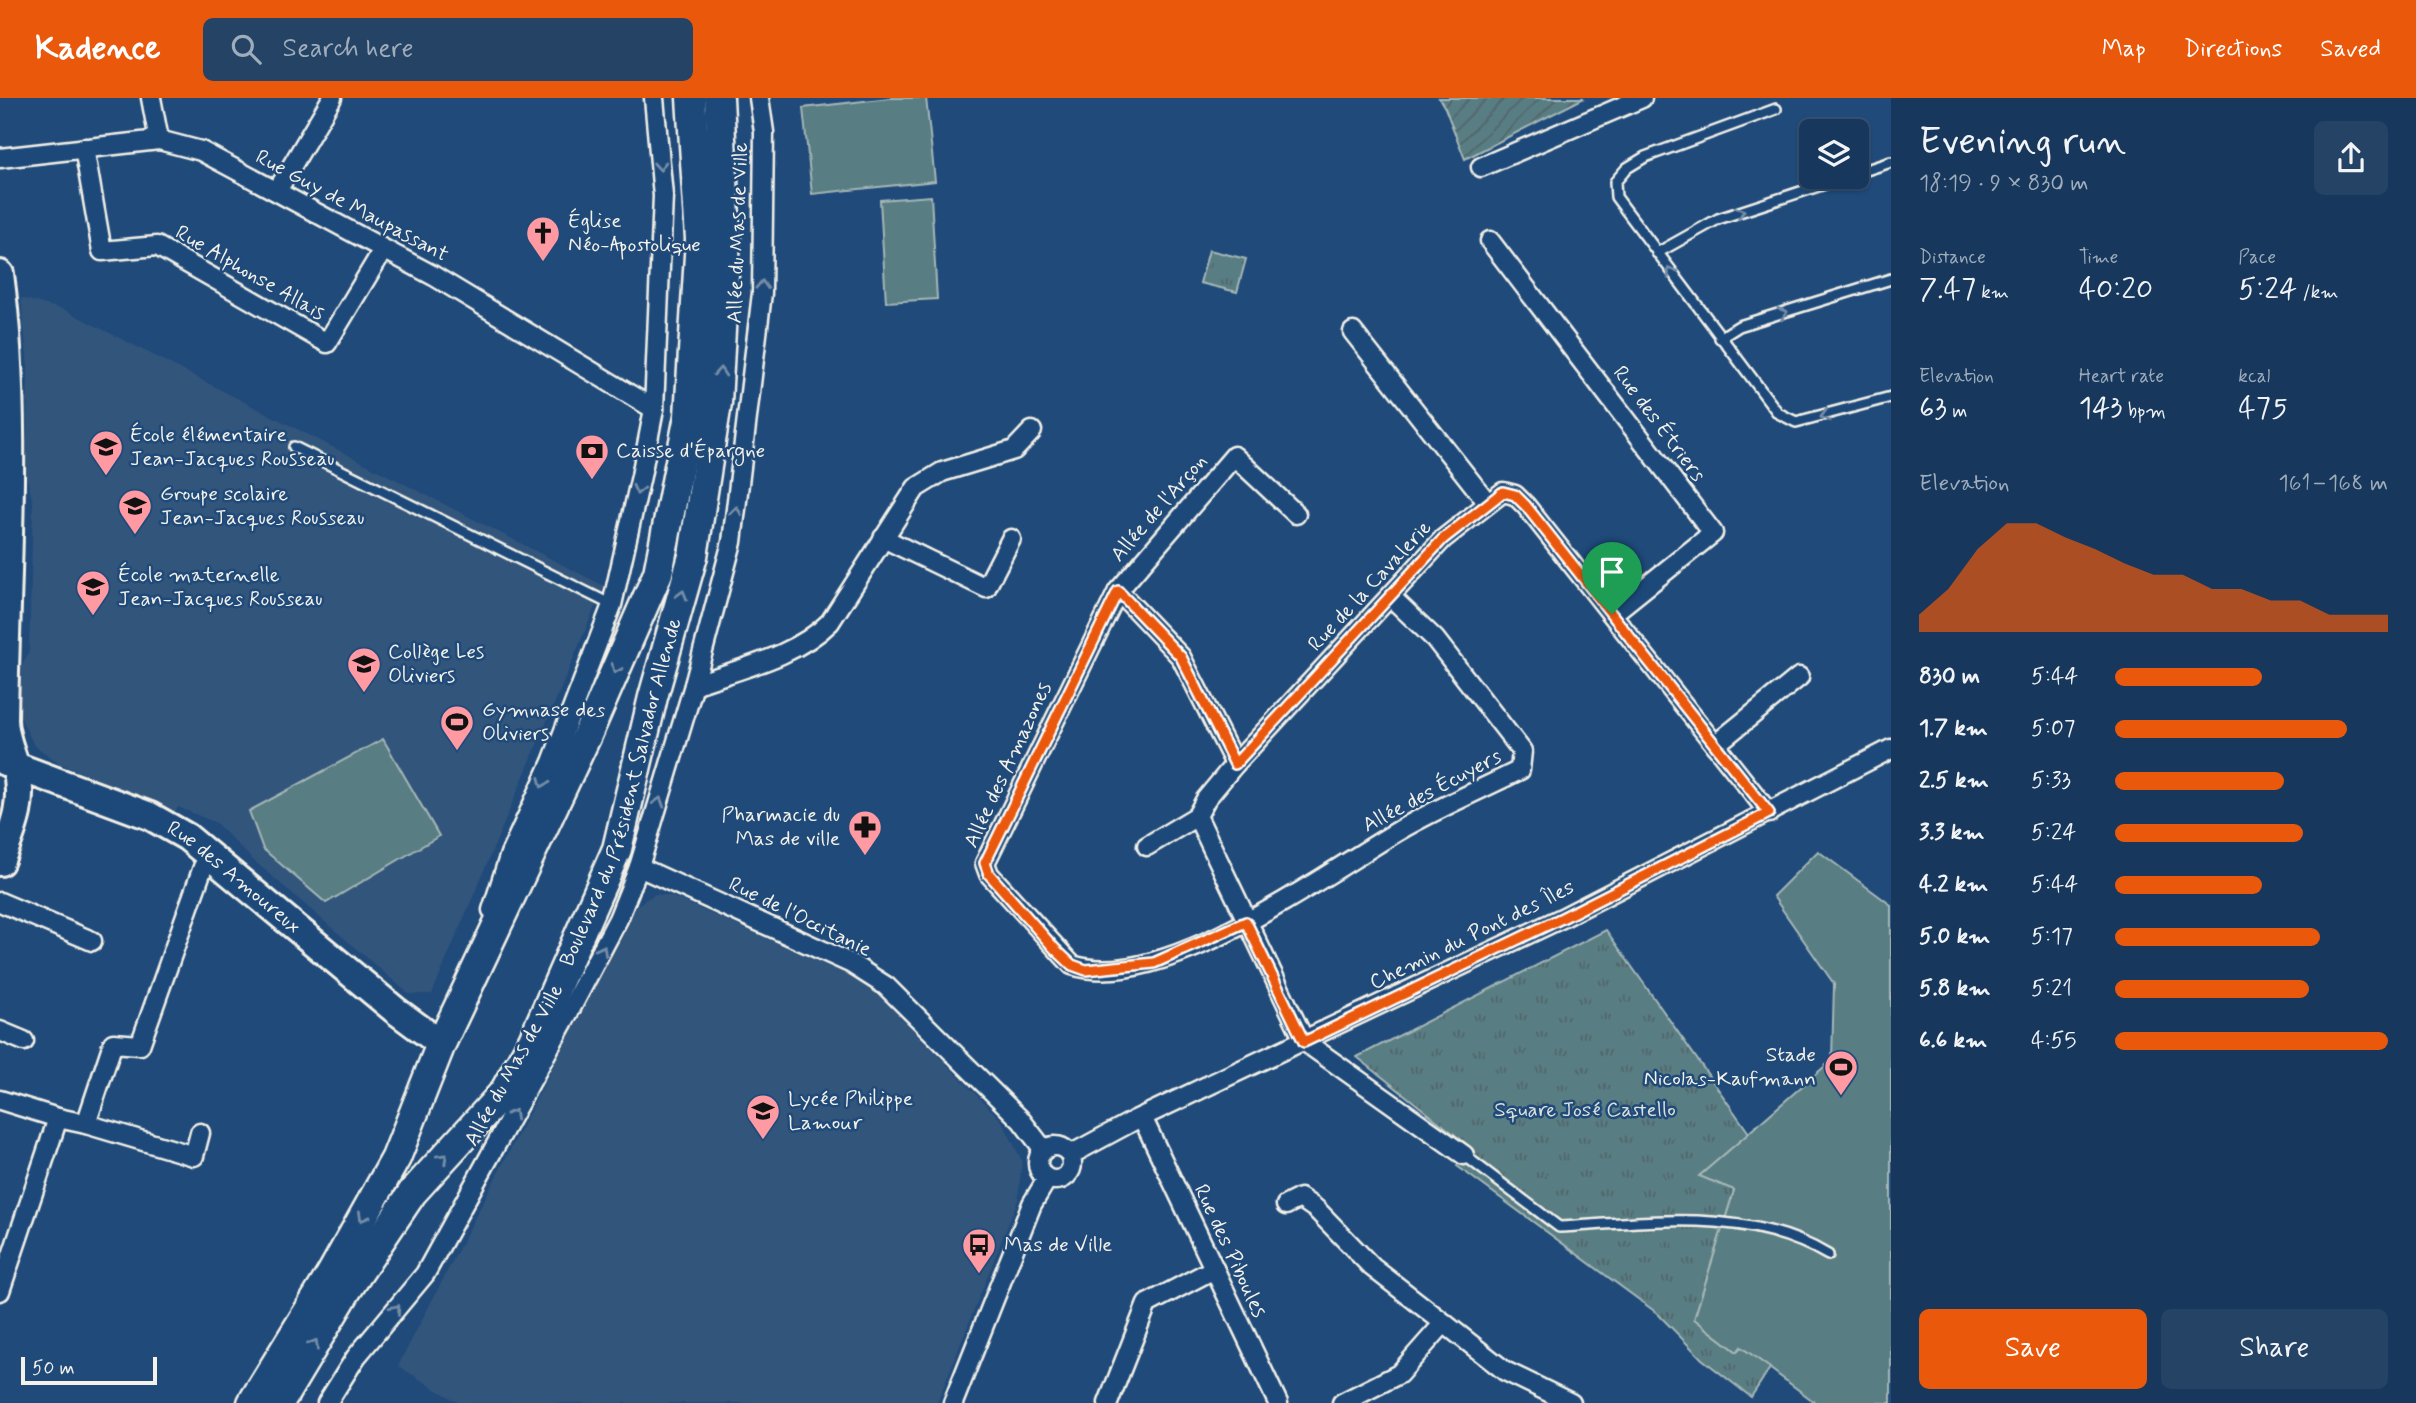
<!DOCTYPE html>
<html lang="en">
<head>
<meta charset="utf-8">
<style>
  body { margin:0; font-family:Mynerve,sans-serif; background:#244365; color:#f1f3f6; height:100vh; display:flex; flex-direction:column; font-size:26px; white-space:nowrap }
  * { box-sizing:border-box; margin:0 }
  p { font-size:23px; color:#9eacbb }
  .icon { flex:none; width:38px; height:38px; fill:none; stroke:currentColor; stroke-width:2; stroke-linecap:round; stroke-linejoin:round }
  .map { position:relative; flex:1; overflow:hidden }
  .drawer { display:flex; flex-direction:column; background:#17385c; width:525px }
  .drawer>* { flex:none }
  .fabs { position:absolute; left:1799px; top:21px; display:grid; gap:14px }
  .fabs a { display:grid; place-items:center; width:70px; height:70px; border-radius:10px; background:#17385c; box-shadow:0 2px 5px #0004,0 0 0 2px #365272; font-size:35px }
  .scale { position:absolute; left:21px; bottom:18px; width:136px; box-sizing:border-box; padding-left:7px; border:4px solid #f4f1e8; border-top:0; font-size:19px; line-height:24px; white-space:nowrap; color:#f4f1e8; -webkit-text-stroke:5px #1f4a7a; paint-order:stroke }
  .pin { position:absolute; display:grid; place-items:center; width:60px; height:60px; color:#fff; margin:-72px -30px; border-radius:50% 50% 50% 0; rotate:-45deg; box-shadow:0 0 7px #0007 }
  .pin .icon { rotate:45deg }
  .round { display:grid; place-items:center; flex:none; width:74px; height:74px; border-radius:10px; background:#244365 }
  .headline { display:flex; align-items:center; justify-content:space-between; height:119px; padding:0 28px }
  h1 { font-size:38px; font-weight:600; line-height:52px }
  .metrics { display:grid; grid-template-columns:repeat(3,1fr); gap:10px; height:119px; padding:7px 28px }
  .metrics div { display:grid; align-content:center }
  .metrics b { font-size:30px; font-weight:600 }
  .metrics small { font-size:19px; font-weight:400 }
  .metrics p { font-size:19px }
  .chart { height:196px; padding:14px 28px }
  .chart p { display:flex; justify-content:space-between }
  .chart svg { width:100%; height:126px; margin-top:7px; fill:#ea580c; opacity:.7 }
  .button { display:flex; gap:14px; margin-top:auto; padding:14px 28px }
  .button a { flex:1; height:80px; border-radius:10px; background:#ea580c; color:#fff; font-size:28px; font-weight:600; line-height:80px; text-align:center }
  .button a+a { background:#244365; color:#f1f3f6 }
  ul { padding:0 28px; list-style:none; font-size:23px }
  li { display:grid; grid-template-columns:112px 84px 1fr; align-items:center; height:52px }
  li i { height:18px; border-radius:9px; background:#ea580c }
  header { display:flex; align-items:center; gap:42px; box-sizing:border-box; height:98px; padding:0 35px; background:#ea580c; color:#fff }
  header strong { font-size:33px }
  nav { display:flex; gap:38px; margin-inline-start:auto; font-size:24px }
  .search { width:490px; height:63px; background:#244365; display:flex; align-items:center; gap:18px; box-sizing:border-box; padding:0 24px; border-radius:10px; color:#9eacbb; font-size:26px }
  main { display:flex; flex:1; min-height:0 }
  .map>svg:first-child { display:block }
</style>
</head>
<body>
<header>
<strong>Kadence</strong>
<div class="search"><svg class="icon" aria-label="search" viewBox="0 0 24 24"><circle cx="10" cy="10" r="6"/><path d="M15 15l6 6"/></svg>Search here</div>
<nav><a>Map</a><a>Directions</a><a>Saved</a></nav>
</header>
<main>
<div class="map">
<svg width="1891" height="1305" viewBox="0 0 1891 1305">
  <defs>
    <pattern id="park-tufts" width="24" height="20" patternUnits="userSpaceOnUse" patternTransform="scale(1.75)"><rect width="24" height="20" fill="#587d83"/><path d="M3 7l-1-3M5 7V3M7 7l1-3M15 17l-1-3M17 17v-4M19 17l1-3" fill="none" stroke="#516568"/></pattern>
    <pattern id="garden-furrows" width="10" height="10" patternUnits="userSpaceOnUse" patternTransform="scale(1.75)"><rect width="10" height="10" fill="#587d83"/><path d="M-1 1l2-2M0 10L10 0M9 11l2-2" fill="none" stroke="#516568"/></pattern>
  </defs>
  <rect width="100%" height="100%" fill="#1f4a7a"/>
  <filter id="ink" filterUnits="userSpaceOnUse"><feTurbulence type="fractalNoise" baseFrequency=".0143" numOctaves="2"/><feDisplacementMap in="SourceGraphic" scale="14" xChannelSelector="R" yChannelSelector="G"/><feConvolveMatrix kernelMatrix="1 2 1 2 8 2 1 2 1" color-interpolation-filters="sRGB"/></filter>
  <g filter="url(#ink)">
    <g fill="#33557c">
      <polygon points="21,200 65,212 604,488 432,896 409,896 253,762 216,725 178,709 175,714 59,665 34,647 20,619 18,577 29,553 33,404 26,377 28,268"/>
      <polygon points="655,796 671,798 868,886 1002,1023 1022,1063 1018,1102 937,1305 459,1305 398,1268 637,807"/>
    </g>
    <g fill="#587d83" stroke="#a6b7b6" stroke-width="2">
      <polygon points="890,0 926,0 935,83 812,96 803,10"/>
      <polygon points="931,98 937,201 886,204 880,102"/>
      <polygon points="383,641 439,738 326,805 263,751 249,713"/>
      <polygon points="1818,753 1891,807 1891,1305 1816,1305 1741,1249 1737,1254 1694,1221 1734,1092 1699,1078 1832,962 1834,886 1773,798"/>
    </g>
    <g fill="url(#park-tufts)" stroke="#a6b7b6" stroke-width="2">
      <polygon points="1209,152 1246,161 1237,194 1200,185"/>
      <polygon points="1606,832 1749,1035 1699,1078 1734,1092 1694,1221 1737,1254 1741,1249 1770,1270 1751,1299 1702,1261 1657,1215 1457,1068 1469,1048 1357,959"/>
    </g>
    <polygon fill="url(#garden-furrows)" stroke="#a6b7b6" stroke-width="2" points="1439,0 1584,0 1465,61 1445,10"/>
    <g fill="none" stroke-linecap="round" stroke-linejoin="round">
      <g stroke="#f4f1e8" stroke-width="14">
        <g id="lane">
          <polyline points="1776,11 1645,59 1627,70 1615,84 1616,99 1778,315 1796,324 1891,299"/>
          <polyline points="1857,75 1891,64"/>
          <polyline points="1657,155 1718,121 1846,79"/>
          <polyline points="1720,240 1739,228 1891,181"/>
          <polyline points="294,349 612,507"/>
          <path d="M 1464,1057 L 1559,1129 C 1648,1124 1749,1109 1828,1157"/>
        </g>
      </g>
      <g stroke="#f4f1e8" stroke-width="23">
        <g id="street">
          <polyline points="151,0 159,42"/>
          <polyline points="84,50 102,153 157,148 327,245 383,152"/>
          <polyline points="0,60 159,42 201,53 434,178 654,311"/>
          <polyline points="1481,69 1642,0"/>
          <polyline points="277,93 332,0"/>
          <polyline points="1490,143 1713,435 1612,516"/>
          <polyline points="1353,234 1487,404"/>
          <path d="M 1296,416 L 1234,358 L 1118,493 L 985,765 L 989,776 L 1072,867 C 1163,897 1328,773 1405,729 C 1442,708 1482,691 1520,672 L 1522,653 L 1435,541 L 1391,499"/>
          <polyline points="883,440 986,490 1011,441"/>
          <polyline points="1118,493 1181,559 1235,666"/>
          <path d="M 694,587 C 741,570 795,559 830,524 L 916,390 L 942,374 L 1014,352 L 1032,333"/>
          <polyline points="1715,647 1799,579"/>
          <polyline points="1147,748 1197,718"/>
          <polyline points="639,769 850,865 886,888 1021,1022 1044,1052"/>
          <polyline points="0,804 92,843"/>
          <polyline points="492,812 510,756 552,664 612,507 641,378 654,311 663,98 654,0"/>
          <polyline points="0,933 24,943"/>
          <polyline points="0,1002 58,1020"/>
          <polyline points="1142,1019 1278,1305"/>
          <polyline points="86,1026 194,1058 200,1035"/>
          <circle cx="1055" cy="1065" r="17"/>
          <polyline points="1070,1057 1133,1023 1562,820 1891,651"/>
          <polyline points="1464,1057 1305,944 1197,718 1206,701 1235,666 1443,441 1503,394 1515,397 1526,408 1769,715"/>
          <polyline points="1286,1107 1300,1100 1316,1111 1372,1169 1444,1225"/>
          <polyline points="0,1193 58,1020 86,1026 113,945 140,947 203,769 211,758"/>
          <polyline points="327,1305 356,1259 425,1176 570,912 618,821 639,769 694,587 732,444 762,195 764,34 759,0"/>
          <polyline points="953,1305 1032,1106 1047,1081"/>
          <polyline points="1108,1305 1147,1206 1214,1171"/>
          <polyline points="1342,1305 1399,1276 1444,1225 1505,1273 1571,1305"/>
        </g>
      </g>
      <g stroke="#f4f1e8" stroke-width="32">
        <g id="secondary">
          <path d="M 0,176 C 19,320 6,476 4,621 C 4,637 11,652 15,667 C 26,703 13,731 0,764"/>
          <path id="s1" d="M 5,664 L 150,718 L 187,739 L 395,912 L 441,946"/>
        </g>
      </g>
      <g stroke="#f4f1e8" stroke-width="33">
        <g id="primary">
          <polyline points="252,1305 331,1176 396,1060 441,946 588,635 658,475 689,318 700,141 691,0"/>
          <path id="s2" d="M 279,1305 L 347,1192 L 412,1095 L 504,994 L 533,942 L 617,751 L 653,599 L 693,458 L 717,305 L 726,140 L 719,0"/>
        </g>
      </g>
      <use href="#lane" stroke="#1f4a7a" stroke-width="9"/>
      <use href="#street" stroke="#1f4a7a" stroke-width="18"/>
      <use href="#secondary" stroke="#1f4a7a" stroke-width="26"/>
      <use href="#primary" stroke="#1f4a7a" stroke-width="28"/>
    </g>
    <defs><path id="oneway-chevron" d="M-2-3.5L2.5 0L-2 3.5" fill="none" stroke-width="1.6" stroke-linecap="round" stroke-linejoin="round" transform="scale(1.75)"/></defs>
    <g stroke="#748da6">
      <use href="#oneway-chevron" transform="translate(660 68) rotate(85)"/>
      <use href="#oneway-chevron" transform="translate(1740 114) rotate(-18)"/>
      <use href="#oneway-chevron" transform="translate(1671 174) rotate(-127)"/>
      <use href="#oneway-chevron" transform="translate(762 187) rotate(-88)"/>
      <use href="#oneway-chevron" transform="translate(1783 215) rotate(-18)"/>
      <use href="#oneway-chevron" transform="translate(720 274) rotate(-85)"/>
      <use href="#oneway-chevron" transform="translate(1825 318) rotate(164)"/>
      <use href="#oneway-chevron" transform="translate(638 392) rotate(103)"/>
      <use href="#oneway-chevron" transform="translate(736 413) rotate(-83)"/>
      <use href="#oneway-chevron" transform="translate(682 497) rotate(-74)"/>
      <use href="#oneway-chevron" transform="translate(616 571) rotate(114)"/>
      <use href="#oneway-chevron" transform="translate(543 685) rotate(114)"/>
      <use href="#oneway-chevron" transform="translate(659 704) rotate(-73)"/>
      <use href="#oneway-chevron" transform="translate(602 852) rotate(-62)"/>
      <use href="#oneway-chevron" transform="translate(513 1016) rotate(-61)"/>
      <use href="#oneway-chevron" transform="translate(443 1060) rotate(-44)"/>
      <use href="#oneway-chevron" transform="translate(363 1119) rotate(119)"/>
      <use href="#oneway-chevron" transform="translate(396 1211) rotate(-50)"/>
      <use href="#oneway-chevron" transform="translate(314 1246) rotate(-59)"/>
    </g>
  </g>
  <g fill="none" stroke-linecap="round" stroke-linejoin="round" filter="url(#ink)">
    <g stroke="#fff" stroke-width="14">
      <polygon id="route" points="1503,394 1515,397 1526,408 1769,715 1562,820 1304,944 1246,824 1154,865 1086,872 1072,867 1055,851 989,776 985,765 1118,493 1181,559 1235,666 1443,441"/>
    </g>
    <use href="#route" stroke="#ea580c" stroke-width="9"/>
  </g>
  <defs>
    <g id="church-pin" transform="scale(1.75)"><path d="M0 17L-7.5 6A9.5 9.5 0 1 1 7.5 6Z" fill="#ff9aa2" stroke="#1f4a7a"/><path d="M-1.2-6h2.4v3.5h3.3v2.4h-3.3V6h-2.4V-.1h-3.3v-2.4h3.3Z" fill="#111"/></g>
    <g id="school-pin" transform="scale(1.75)"><path d="M0 17L-7.5 6A9.5 9.5 0 1 1 7.5 6Z" fill="#ff9aa2" stroke="#1f4a7a"/><path d="M0-5L7-2L0 1L-7-2ZM-4 1L0 2.5L4 1V4Q0 6-4 4Z" fill="#111"/></g>
    <g id="bank-pin" transform="scale(1.75)"><path d="M0 17L-7.5 6A9.5 9.5 0 1 1 7.5 6Z" fill="#ff9aa2" stroke="#1f4a7a"/><path d="M-6-4H6V4H-6ZM0-2.3a2.3 2.3 0 1 0 0 4.6a2.3 2.3 0 1 0 0-4.6Z" fill="#111"/></g>
    <g id="stadium-pin" transform="scale(1.75)"><path d="M0 17L-7.5 6A9.5 9.5 0 1 1 7.5 6Z" fill="#ff9aa2" stroke="#1f4a7a"/><path d="M0-5a6.5 5 0 1 0 0 10a6.5 5 0 1 0 0-10ZM-3.5-1.8h7v3.6h-7Z" fill="#111"/></g>
    <g id="pharmacy-pin" transform="scale(1.75)"><path d="M0 17L-7.5 6A9.5 9.5 0 1 1 7.5 6Z" fill="#ff9aa2" stroke="#1f4a7a"/><path d="M-2-6h4v4h4v4h-4v4h-4v-4h-4v-4h4Z" fill="#111"/></g>
    <g id="bus-pin" transform="scale(1.75)"><path d="M0 17L-7.5 6A9.5 9.5 0 1 1 7.5 6Z" fill="#ff9aa2" stroke="#1f4a7a"/><path d="M-5-6H5V4H4V6H2V4H-2V6H-4V4H-5ZM-3.5-4V0h7V-4ZM-3.5 1.2v1.5H-2V1.2ZM2 1.2v1.5H3.5V1.2Z" fill="#111"/></g>
  </defs>
  <g fill-rule="evenodd">
    <use href="#church-pin" x="543" y="135"/>
    <use href="#school-pin" x="106" y="349"/>
    <use href="#bank-pin" x="592" y="353"/>
    <use href="#school-pin" x="135" y="408"/>
    <use href="#school-pin" x="93" y="489"/>
    <use href="#school-pin" x="364" y="566"/>
    <use href="#stadium-pin" x="457" y="624"/>
    <use href="#pharmacy-pin" x="865" y="729"/>
    <use href="#stadium-pin" x="1841" y="969"/>
    <use href="#school-pin" x="763" y="1013"/>
    <use href="#bus-pin" x="979" y="1147"/>
  </g>
  <g text-anchor="middle" dominant-baseline="central" stroke-width="5" stroke-linejoin="round" paint-order="stroke">
    <g font-size="21" fill="#f4f1e8" stroke="#1f4a7a">
      <text transform="translate(352 108) rotate(28)">Rue Guy de Maupassant</text>
      <text transform="translate(738 135) rotate(-88)">Allée du Mas de Ville</text>
      <text transform="translate(250 175) rotate(30)">Rue Alphonse Allais</text>
      <text transform="translate(1659 326) rotate(53)">Rue des Étriers</text>
      <text transform="translate(1159 410) rotate(-49)">Allée de l'Arçon</text>
      <text transform="translate(1370 488) rotate(-47)">Rue de la Cavalerie</text>
      <text transform="translate(1008 667) rotate(-65)">Allée des Amazones</text>
      <text transform="translate(1432 693) rotate(-28)">Allée des Écuyers</text>
      <text stroke="none"><textPath href="#s2" startOffset="709">Boulevard du Président Salvador Allende</textPath></text>
      <text stroke="none"><textPath href="#s1" startOffset="259">Rue des Amoureux</textPath></text>
      <text transform="translate(800 819) rotate(26)">Rue de l'Occitanie</text>
      <text transform="translate(1472 837) rotate(-26)">Chemin du Pont des Îles</text>
      <text transform="translate(514 967) rotate(-61)">Allée du Mas de Ville</text>
      <text transform="translate(1230 1153) rotate(65)">Rue des Piboules</text>
    </g>
    <g font-size="21" fill="#f4f1e8" stroke="#1f4a7a" text-anchor="start">
      <text x="568" y="123">Église<tspan x="568" dy="24">Néo-Apostolique</tspan></text>
      <text x="130" y="337">École élémentaire<tspan x="130" dy="24">Jean-Jacques Rousseau</tspan></text>
      <text x="616" y="353">Caisse d'Épargne</text>
      <text x="160" y="396">Groupe scolaire<tspan x="160" dy="24">Jean-Jacques Rousseau</tspan></text>
      <text x="118" y="477">École maternelle<tspan x="118" dy="24">Jean-Jacques Rousseau</tspan></text>
      <text x="388" y="554">Collège Les<tspan x="388" dy="24">Oliviers</tspan></text>
      <text x="482" y="612">Gymnase des<tspan x="482" dy="24">Oliviers</tspan></text>
      <text x="840" y="717" text-anchor="end">Pharmacie du<tspan x="840" dy="24">Mas de ville</tspan></text>
      <text x="1816" y="957" text-anchor="end">Stade<tspan x="1816" dy="24">Nicolas-Kaufmann</tspan></text>
      <text x="788" y="1001">Lycée Philippe<tspan x="788" dy="24">Lamour</tspan></text>
      <text x="1004" y="1147">Mas de Ville</text>
    </g>
    <g font-size="21" fill="#dde0d9" stroke="#1f4a7a">
      <text x="1585" y="1012">Square José Castello</text>
    </g>
  </g>
</svg>
<div class="fabs">
<a><svg class="icon" aria-label="layers" viewBox="0 0 24 24"><path d="M12 4l9 5-9 5-9-5zM3 14l9 5 9-5"/></svg></a>
</div>
<div class="scale">50 m</div>
<div class="pin" style="left:1612px;top:516px;background:#1e9e55"><svg class="icon" aria-label="arrive" viewBox="0 0 24 24"><path d="M6 21V4h12l-3 4 3 4H6"/></svg></div>
</div>
<section class="drawer">
<div class="headline"><div><h1>Evening run</h1><p>18:19 · 9 × 830 m</p></div><a class="round"><svg class="icon" aria-label="share" viewBox="0 0 24 24"><path d="M12 15V3M7 8l5-5 5 5M5 13v7h14v-7"/></svg></a></div>
<div class="metrics">
<div><p>Distance</p><b>7.47<small> km</small></b></div>
<div><p>Time</p><b>40:20</b></div>
<div><p>Pace</p><b>5:24<small> /km</small></b></div>
</div>
<div class="metrics">
<div><p>Elevation</p><b>63<small> m</small></b></div>
<div><p>Heart rate</p><b>143<small> bpm</small></b></div>
<div><p>kcal</p><b>475</b></div>
</div>
<div class="chart"><p><span>Elevation</span>161–168 m</p>
<svg viewBox="0 0 160 44" preserveAspectRatio="none"><path d="M0 44V38L10 29L20 15L30 6L40 6L50 11L60 15L70 20L80 24L90 24L100 29L110 29L120 33L130 33L140 38L150 38L160 38V44z"/></svg>
</div>
<ul>
<li><b>830 m</b>5:44<i style="width:54%"></i></li>
<li><b>1.7 km</b>5:07<i style="width:85%"></i></li>
<li><b>2.5 km</b>5:33<i style="width:62%"></i></li>
<li><b>3.3 km</b>5:24<i style="width:69%"></i></li>
<li><b>4.2 km</b>5:44<i style="width:54%"></i></li>
<li><b>5.0 km</b>5:17<i style="width:75%"></i></li>
<li><b>5.8 km</b>5:21<i style="width:71%"></i></li>
<li><b>6.6 km</b>4:55<i style="width:100%"></i></li>
</ul>
<div class="button"><a>Save</a><a>Share</a></div>
</section>
</main>
</body>
</html>
